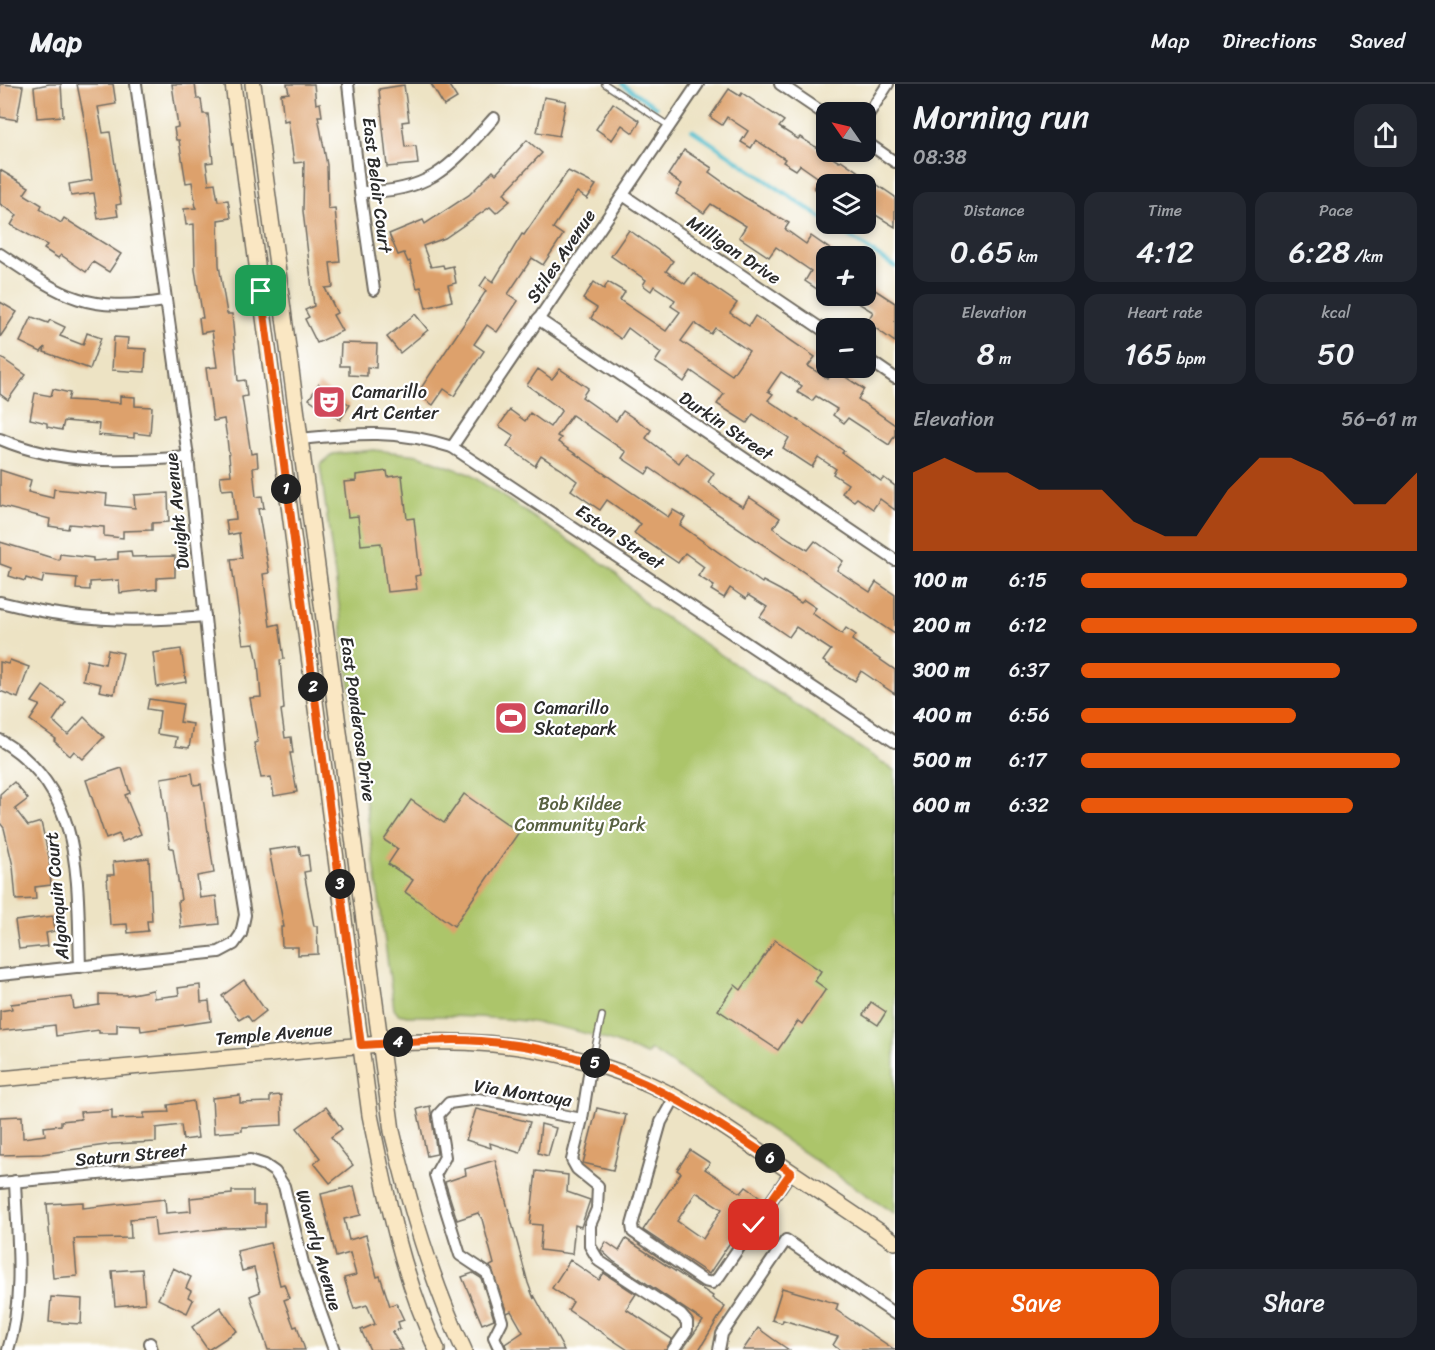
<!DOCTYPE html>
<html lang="en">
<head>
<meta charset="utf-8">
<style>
  body { margin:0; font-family:Sriracha,sans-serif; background:#242831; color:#f1f3f6; height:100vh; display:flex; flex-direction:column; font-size:22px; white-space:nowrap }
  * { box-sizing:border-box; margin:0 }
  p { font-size:20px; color:#9ea1a6 }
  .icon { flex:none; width:33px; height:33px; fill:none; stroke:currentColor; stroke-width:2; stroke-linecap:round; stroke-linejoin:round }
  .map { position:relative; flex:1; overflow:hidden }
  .side { display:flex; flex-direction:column; background:#171b24; width:540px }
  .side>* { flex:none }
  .needle { width:39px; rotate:304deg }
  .fabs { position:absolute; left:816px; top:18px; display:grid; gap:12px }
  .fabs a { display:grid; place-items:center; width:60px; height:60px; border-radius:12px; background:#171b24; box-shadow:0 3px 9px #0003; font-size:30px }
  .pin { position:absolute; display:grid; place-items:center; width:51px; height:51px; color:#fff; margin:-26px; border-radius:12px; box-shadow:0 3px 9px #0006 }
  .km { position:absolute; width:30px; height:30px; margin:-15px; border-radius:50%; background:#222; color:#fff; font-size:16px; line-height:30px; text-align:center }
  .round { display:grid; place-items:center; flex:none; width:63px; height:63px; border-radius:18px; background:#242831 }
  .headline { display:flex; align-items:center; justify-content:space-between; height:102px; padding:0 18px }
  h1 { font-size:33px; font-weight:600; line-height:45px }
  .stats { display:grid; grid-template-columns:repeat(3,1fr); gap:9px; height:102px; padding:6px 18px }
  .stats div { display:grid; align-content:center; border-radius:15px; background:#242831; text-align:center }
  .stats b { font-size:30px; font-weight:600 }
  .stats small { font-size:16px; font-weight:400 }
  .stats p { font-size:16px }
  .chart { height:168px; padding:12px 18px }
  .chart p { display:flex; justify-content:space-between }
  .chart svg { width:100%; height:108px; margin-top:6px; fill:#ea580c; opacity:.7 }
  .action { display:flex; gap:12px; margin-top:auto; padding:12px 18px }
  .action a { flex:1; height:69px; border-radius:18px; background:#ea580c; color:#fff; font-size:24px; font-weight:600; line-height:69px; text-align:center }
  .action a+a { background:#242831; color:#f1f3f6 }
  ul { padding:0 18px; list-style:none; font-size:20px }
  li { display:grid; grid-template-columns:96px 72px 1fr; align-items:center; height:45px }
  li i { height:15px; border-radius:8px; background:#ea580c }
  header { display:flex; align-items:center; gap:36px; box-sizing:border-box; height:84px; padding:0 30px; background:#171b24; border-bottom:2px solid #363941 }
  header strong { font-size:28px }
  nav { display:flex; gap:33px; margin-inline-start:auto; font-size:21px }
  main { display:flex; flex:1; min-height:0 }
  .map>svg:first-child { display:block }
</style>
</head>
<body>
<header>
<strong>Map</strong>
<nav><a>Map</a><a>Directions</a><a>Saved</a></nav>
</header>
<main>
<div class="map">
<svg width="895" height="1266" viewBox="0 0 895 1266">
  <rect width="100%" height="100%" fill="#fff"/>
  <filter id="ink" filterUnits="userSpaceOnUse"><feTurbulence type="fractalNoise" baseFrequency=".0167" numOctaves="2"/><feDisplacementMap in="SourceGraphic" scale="12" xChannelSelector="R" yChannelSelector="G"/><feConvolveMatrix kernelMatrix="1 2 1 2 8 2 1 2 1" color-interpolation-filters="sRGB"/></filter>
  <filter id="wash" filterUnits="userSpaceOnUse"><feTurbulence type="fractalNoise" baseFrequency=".008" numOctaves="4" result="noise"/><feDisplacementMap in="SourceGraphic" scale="24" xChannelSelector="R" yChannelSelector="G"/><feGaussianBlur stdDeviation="1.35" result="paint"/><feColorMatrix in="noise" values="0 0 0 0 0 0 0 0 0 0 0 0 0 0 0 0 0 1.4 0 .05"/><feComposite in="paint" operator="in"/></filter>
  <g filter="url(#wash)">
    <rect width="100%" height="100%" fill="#ede3c4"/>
    <path fill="#acc56b" stroke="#6c784b" stroke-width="1.5" d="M 374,366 L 418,371 L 469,390 L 610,484 L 648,522 L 895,687 L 895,1130 L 651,966 L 646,971 C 564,935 495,931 407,932 L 398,930 L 394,925 L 320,381 L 333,370 Z"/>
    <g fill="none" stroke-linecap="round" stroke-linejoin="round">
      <g stroke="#51bdcc" stroke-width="4">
        <polyline points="622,0 656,23"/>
        <polyline points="692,46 826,137"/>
        <polyline points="831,140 895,183"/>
      </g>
    </g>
    <g id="blocks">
      <g fill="#dda16c" fill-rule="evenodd">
        <polygon points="0,0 23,2 17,36 0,33"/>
        <polygon points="49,0 61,0 63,32 37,34 34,3"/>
        <polygon points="77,0 113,0 116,20 98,23 103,49 110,48 121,120 116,121 118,132 98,135 94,109 71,112 69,100 92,96 84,34"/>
        <polygon points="172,0 195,0 197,15 201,15 203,30 208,30 213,78 206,79 209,100 215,99 218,117 228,116 231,134 218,136 219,181 227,230 232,230 238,297 245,296 247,312 242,313 251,370 257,369 258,383 253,384 256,413 262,412 264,424 258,425 269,489 263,490 270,542 279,540 284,575 280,576 284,625 281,626 285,654 291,653 293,669 290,669 297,708 274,712 271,693 261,694 254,659 258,658 250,614 261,613 258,579 254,559 243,560 241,547 231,475 242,474 239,449 228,451 226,436 236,435 233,405 222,406 220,392 231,391 227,354 224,335 213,337 206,284 217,283 212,247 201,249 199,234 203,234 195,186 194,140 186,141 184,125 196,124 192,98 186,99 179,56 176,56 174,44 178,43"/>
        <polygon points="287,0 314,0 316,20 320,19 322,32 318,32 327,81 328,125 335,124 340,178 330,179 333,203 325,204 337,229 333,231 342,247 317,259 305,235 309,233 305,226 314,222 303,127 304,78 294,79 288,36 284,37 281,10 289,9"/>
        <polygon points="431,0 448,0 457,14 444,22"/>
        <polygon points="404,1 409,37 402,38 405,63 416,62 418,80 387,83 379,5"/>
        <polygon points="729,5 740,12 742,9 784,37 779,43 798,55 800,53 839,78 841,76 895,113 895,143 866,125 866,94 861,100 826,100 826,113 814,104 820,95 800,81 796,86 783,78 785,75 756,56 751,64 741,58 748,47 727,33 722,41 710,33"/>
        <polygon points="544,13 566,17 559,52 537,48"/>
        <polygon points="613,19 640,37 633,49 622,41 612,56 596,45"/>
        <polygon points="527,56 542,69 504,109 510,117 496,129 490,123 445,154 423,162 431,183 443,181 444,184 453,182 456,199 448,201 452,217 426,224 421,203 417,204 410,177 408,178 404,169 398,171 389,150 423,136 425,140 469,111 493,87 496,90"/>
        <polygon points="684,66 712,84 709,88 744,113 789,139 785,145 806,160 811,152 834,168 831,172 826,172 826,211 805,197 811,187 776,163 769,173 739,153 746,142 711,120 704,129 676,110 682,100 668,91"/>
        <polygon points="0,86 29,103 24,110 42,121 40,125 61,139 64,134 121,170 109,188 93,178 86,188 61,171 58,174 44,165 47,161 11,141 17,131 0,120"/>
        <polygon points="568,87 596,101 587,115 577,108 553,144 563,151 543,181 532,174 508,210 518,217 497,248 487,241 474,260 484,267 454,312 444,305 433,321 417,310 486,207 480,202 486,193 493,198 522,150 524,151"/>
        <path d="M 629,146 L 673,177 L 666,187 L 685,200 L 693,189 L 737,219 L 730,229 L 749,242 L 755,232 L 815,273 L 808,282 L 828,295 L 835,286 L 864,305 L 858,315 L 895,341 L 895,351 L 889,361 L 848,334 L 844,339 L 833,331 L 837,325 L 816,312 L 812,317 L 797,308 L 802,302 L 781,288 L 768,307 L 773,310 L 768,316 L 844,367 L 842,369 L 881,397 L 884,394 L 895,402 L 895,426 L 880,415 L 873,425 L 857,414 L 854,417 L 842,409 L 848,400 L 833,390 L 836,385 L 818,373 L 812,383 L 783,364 L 789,354 L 753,330 L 747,339 L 717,320 L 724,310 L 691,287 L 684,298 L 668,286 L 655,278 L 661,269 L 628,244 L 621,255 L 591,234 L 597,224 L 583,215 L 594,198 L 604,205 L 608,198 L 625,208 L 620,216 L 666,247 L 680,228 L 671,222 L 675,216 L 654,202 L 651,207 L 643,201 L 646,196 L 611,172 ZM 694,239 L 711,250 L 715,244 L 749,267 L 732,291 L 681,257 Z"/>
        <polygon points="866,200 895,219 895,258 867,238 873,228 847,212 866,212"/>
        <polygon points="0,218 17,228 0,253"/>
        <polygon points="415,230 428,246 400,269 387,253"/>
        <polygon points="32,233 48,239 50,236 65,243 60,252 83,261 87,249 101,254 90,285 44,268 45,263 41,268 20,258"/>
        <polygon points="114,253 128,254 127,264 146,265 145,288 112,286"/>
        <polygon points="341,259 377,260 376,284 367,283 367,292 349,291 349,282 340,282"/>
        <polygon points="0,273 26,291 8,316 0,310"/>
        <polygon points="538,285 552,295 560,285 588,304 582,313 616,337 623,327 651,346 646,354 679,379 686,369 714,389 708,398 724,411 743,423 749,413 780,434 773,444 791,456 808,466 815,457 843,477 837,486 870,508 876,498 895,511 895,550 650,384 646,390 622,374 626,368 572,331 557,352 561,354 558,358 668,433 673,426 685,433 680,441 762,499 763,497 780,506 801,519 804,516 816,524 812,529 842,550 846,544 856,551 852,556 895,586 895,610 861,587 855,597 837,586 823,577 831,566 796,543 789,553 760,533 767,523 748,511 746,515 730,504 724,514 711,506 714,502 698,492 704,483 685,469 678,479 634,449 641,440 607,416 600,426 571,406 577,397 561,385 541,372 535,382 507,362 514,352 499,342 510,326 525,337 530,329 550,343 562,326 527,301"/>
        <polygon points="319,300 350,321 340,336 309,315"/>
        <polygon points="53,305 70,309 68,316 120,319 120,312 135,313 135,322 152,323 150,351 134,349 134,354 98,351 99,340 64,337 62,346 47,343 47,339 30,335 35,309 51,312"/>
        <polygon points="0,386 31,396 28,408 53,414 54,405 107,410 106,421 135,424 134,411 168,409 169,438 152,439 152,446 123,447 123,454 104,452 104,443 69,440 68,445 49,442 50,435 0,422"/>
        <polygon points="387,387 388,393 402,391 407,435 414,434 420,491 415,492 417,505 387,508 381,459 361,461 358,432 348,433 344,398 356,397 356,391"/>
        <polygon points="0,458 59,476 60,470 93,474 93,477 118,475 118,468 131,467 132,473 175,472 175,493 157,494 157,505 120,509 119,496 90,498 90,506 76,505 77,494 44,491 42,499 26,494 25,497 9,492 11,484 0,480"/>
        <polygon points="181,565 186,598 157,603 153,569"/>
        <polygon points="108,566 123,569 114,610 99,607 101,600 83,596 87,576 105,580"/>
        <polygon points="10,576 29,583 18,614 0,607 0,578 8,580"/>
        <polygon points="43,602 66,618 53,637 68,651 84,633 104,653 83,675 74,667 70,672 54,657 56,655 30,636 40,621 32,618"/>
        <polygon points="149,615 183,620 180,638 193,640 189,664 175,662 177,653 157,650 160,627 147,625"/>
        <polygon points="122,684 130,709 125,711 141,750 122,758 119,750 106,755 86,696"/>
        <polygon points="192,689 194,701 201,700 214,789 197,792 200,814 216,812 219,840 181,844 178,817 181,816 173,764 170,764 161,694"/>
        <polygon points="14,698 28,715 15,725 28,742 41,738 49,773 51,801 35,803 36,815 16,816 13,782 4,744 0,739 0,710"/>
        <polygon points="464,710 519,748 454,842 405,808 413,796 388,780 398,765 384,756 411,716 444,739"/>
        <polygon points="299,762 301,772 308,771 310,787 304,788 314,842 317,842 318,870 298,871 298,863 282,863 281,843 284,843 269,766"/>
        <polygon points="149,774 152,837 147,837 148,847 128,849 127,840 110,841 107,791 114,791 113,778"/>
        <polygon points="53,832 55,847 46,849 48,862 19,865 15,837"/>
        <polygon points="775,856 821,887 815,897 826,905 802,940 798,937 778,966 718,926 735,901 741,906"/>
        <polygon points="244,896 266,927 252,938 247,931 239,936 222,912"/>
        <polygon points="200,901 201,918 209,917 211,937 141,947 140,941 117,940 117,949 99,949 99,946 56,952 55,941 0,947 0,927 12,925 11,920 72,913 74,925 99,921 99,910 127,911 153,906 154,914 179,911 178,904"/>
        <polygon points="871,918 886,928 878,941 863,931"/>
        <polygon points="240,1011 240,1019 270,1018 270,1012 281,1011 282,1041 242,1043 242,1047 214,1049 212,1014"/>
        <polygon points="193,1017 198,1054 183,1056 181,1041 156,1044 156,1058 113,1060 42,1070 0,1071 0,1033 22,1032 23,1054 45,1051 44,1043 61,1041 61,1037 81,1035 80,1028 112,1026 112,1035 144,1034 144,1029 169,1028 168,1021"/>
        <polygon points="430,1022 437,1070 427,1072 417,1025"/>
        <polygon points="326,1023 342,1045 331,1053 353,1081 330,1099 314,1079 320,1074 297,1044"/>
        <polygon points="597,1024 626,1031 613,1086 583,1079"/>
        <polygon points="476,1025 530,1038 520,1069 490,1059 491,1064 466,1056"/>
        <polygon points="541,1040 556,1044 548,1072 538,1069"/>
        <path d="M 690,1066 L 710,1079 L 705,1085 L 741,1109 L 746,1103 L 763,1115 L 750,1135 L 747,1133 L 709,1190 L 643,1146 L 681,1089 L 677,1086 ZM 696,1108 L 722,1125 L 703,1155 L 677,1137 Z"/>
        <polygon points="495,1076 528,1199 534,1215 534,1211 564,1266 507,1266 505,1260 523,1248 511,1227 507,1229 490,1182 494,1180 482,1135 478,1129 457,1136 445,1098 466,1091 465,1085"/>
        <polygon points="536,1087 568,1091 567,1108 590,1116 581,1143 575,1141 572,1170 540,1166 542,1141 530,1140"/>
        <polygon points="354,1102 361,1131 344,1135 349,1156 366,1151 377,1193 380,1192 390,1222 396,1219 404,1236 398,1238 400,1244 392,1248 403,1266 370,1266 361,1246 375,1240 367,1221 354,1225 344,1194 356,1191 350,1169 336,1173 321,1110"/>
        <polygon points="232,1107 253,1107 253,1121 265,1121 265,1143 224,1144 156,1152 154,1133 130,1135 131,1154 74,1155 77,1192 53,1194 47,1120 83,1118 83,1124 165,1115 166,1129 191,1127 190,1114 232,1110"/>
        <polygon points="626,1155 713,1212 712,1214 725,1223 699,1266 682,1266 703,1237 613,1177 601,1166 606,1158 619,1167"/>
        <polygon points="270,1159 280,1201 284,1200 289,1214 284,1216 294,1243 297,1242 305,1266 268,1266 250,1212 260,1208 254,1184 242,1187 237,1167"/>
        <polygon points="570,1176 599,1196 604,1189 636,1210 626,1225 672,1255 666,1266 628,1266 568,1226 573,1218 552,1204"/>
        <polygon points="173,1184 191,1193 186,1204 191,1207 188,1213 193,1216 187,1229 158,1215"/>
        <polygon points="142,1185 145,1219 115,1222 112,1187"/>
        <polygon points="473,1189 481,1194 494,1235 482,1240 462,1193"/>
        <polygon points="782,1204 838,1220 836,1226 895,1266 840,1266 833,1261 838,1253 783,1236 782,1239 772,1236"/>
        <polygon points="51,1213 82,1215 81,1240 49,1238"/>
        <polygon points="220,1223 237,1247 208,1266 192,1243"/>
        <polygon points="758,1244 773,1255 789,1266 743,1266"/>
      </g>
    </g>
  </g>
  <g filter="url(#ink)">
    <use href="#blocks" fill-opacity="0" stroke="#6f6b61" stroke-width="1.5"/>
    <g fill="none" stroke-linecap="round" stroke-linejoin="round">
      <g stroke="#6f6b61" stroke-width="8">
        <g id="service">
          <polyline points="605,0 669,42"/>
          <polyline points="592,977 602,932"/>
        </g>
      </g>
      <g stroke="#6f6b61" stroke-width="14">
        <g id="minor">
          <polyline points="348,0 360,108 374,206"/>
          <polyline points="780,0 826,31"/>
          <polyline points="866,34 888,0"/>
          <polyline points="866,58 895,78"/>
          <path d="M 360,108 C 430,109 450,83 494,34"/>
          <polyline points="623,111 826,248"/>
          <path d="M 0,170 C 64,213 85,229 165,217"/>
          <polyline points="538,235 895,476"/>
          <polyline points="866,274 895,294"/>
          <path d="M 0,355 C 61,381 123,378 188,373"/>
          <path d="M 300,355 C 358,349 396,345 452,363 L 895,658"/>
          <polyline points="452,363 698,0"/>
          <path d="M 0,518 C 73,537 130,539 205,532"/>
          <path d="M 0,656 C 85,706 77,797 80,883"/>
          <polyline points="0,891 219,868 234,860 241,850 245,831 220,676 188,373 136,0"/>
          <polyline points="591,978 582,1035 572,1076 577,1085 598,1102 597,1125 590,1141 590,1162 599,1177 681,1231 687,1238 687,1246 673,1266"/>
          <polyline points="675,1013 661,1038 632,1141 633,1148 704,1197 712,1199 718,1194 791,1088"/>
          <polyline points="0,1099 250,1076 265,1081 275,1088 284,1102 303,1179 334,1266"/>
          <polyline points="150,1259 152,1266"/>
          <path d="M 8,1266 C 25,1212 17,1153 15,1097"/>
          <polyline points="500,1266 494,1253 502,1237 487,1189 460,1171 435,1091 445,1073 438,1031 449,1019 478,1015 582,1035"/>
          <polyline points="719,1266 722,1250 786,1156 895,1230"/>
        </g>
      </g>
      <g stroke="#6f6b61" stroke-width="18">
        <g id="secondary">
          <path d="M 233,0 L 370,1031 C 386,1110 402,1193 437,1266"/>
          <path d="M 253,0 L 392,1047 C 410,1122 431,1196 464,1266"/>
          <path d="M 0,995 C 87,987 174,979 261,971 C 399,958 504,941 637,995 C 682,1013 721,1041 760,1067 C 805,1097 850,1128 895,1158"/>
        </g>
      </g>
      <use href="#service" stroke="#fff" stroke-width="5"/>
      <use href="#minor" stroke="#fff" stroke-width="10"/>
      <use href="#secondary" stroke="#fae7c3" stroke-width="15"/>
    </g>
  </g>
  <g fill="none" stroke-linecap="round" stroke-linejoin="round" filter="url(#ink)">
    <g stroke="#fff" stroke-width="12">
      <path id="route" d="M 261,207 L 361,961 C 400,959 440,954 480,957 C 608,966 688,1018 791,1088 L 754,1141"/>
    </g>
    <use href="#route" stroke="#ea580c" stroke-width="8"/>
  </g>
  <defs>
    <g id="theatre-square" transform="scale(1.725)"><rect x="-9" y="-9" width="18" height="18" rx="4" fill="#d1495b" stroke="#fff"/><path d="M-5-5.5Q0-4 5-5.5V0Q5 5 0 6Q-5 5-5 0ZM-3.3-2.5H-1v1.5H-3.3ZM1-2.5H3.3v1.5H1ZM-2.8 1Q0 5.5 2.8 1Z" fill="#fff"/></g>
    <g id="stadium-square" transform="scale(1.725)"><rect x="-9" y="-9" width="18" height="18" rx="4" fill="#d1495b" stroke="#fff"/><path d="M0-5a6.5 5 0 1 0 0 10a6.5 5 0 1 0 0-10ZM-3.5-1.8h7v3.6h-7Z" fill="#fff"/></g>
  </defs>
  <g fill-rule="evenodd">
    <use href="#theatre-square" x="329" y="318"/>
    <use href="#stadium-square" x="511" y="634"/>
  </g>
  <g text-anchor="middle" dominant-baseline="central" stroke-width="4.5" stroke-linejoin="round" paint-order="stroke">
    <g font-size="18" fill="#2b2b2b" stroke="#fff">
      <text transform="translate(377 101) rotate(83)">East Belair Court</text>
      <text transform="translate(734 166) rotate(34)">Milligan Drive</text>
      <text transform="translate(561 172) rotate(-56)">Stiles Avenue</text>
      <text transform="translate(726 342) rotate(34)">Durkin Street</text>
      <text transform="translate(177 427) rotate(-96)">Dwight Avenue</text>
      <text transform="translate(620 453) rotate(34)">Eston Street</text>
      <text transform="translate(358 635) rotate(82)">East Ponderosa Drive</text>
      <text transform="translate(57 812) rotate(-95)">Algonquin Court</text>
      <text transform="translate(274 950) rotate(-5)">Temple Avenue</text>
      <text transform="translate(523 1009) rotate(9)">Via Montoya</text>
      <text transform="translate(131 1071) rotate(-5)">Saturn Street</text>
      <text transform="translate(319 1166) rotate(74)">Waverly Avenue</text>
    </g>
    <g font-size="18" fill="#2b2b2b" stroke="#fff" text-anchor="start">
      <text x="352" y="308">Camarillo<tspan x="352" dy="21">Art Center</tspan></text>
      <text x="534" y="624">Camarillo<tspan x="534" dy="21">Skatepark</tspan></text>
    </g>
    <g font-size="18" fill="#586141" stroke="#fff">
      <text x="580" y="720">Bob Kildee<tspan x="580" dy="21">Community Park</tspan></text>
    </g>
  </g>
</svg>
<div class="fabs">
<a><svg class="needle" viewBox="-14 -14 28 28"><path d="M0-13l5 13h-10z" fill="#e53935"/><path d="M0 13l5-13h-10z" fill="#9ea1a6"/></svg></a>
<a><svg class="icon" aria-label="layers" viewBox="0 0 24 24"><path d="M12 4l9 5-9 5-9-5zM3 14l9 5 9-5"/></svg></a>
<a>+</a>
<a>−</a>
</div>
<div class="pin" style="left:261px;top:207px;background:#1e9e55"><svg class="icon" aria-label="arrive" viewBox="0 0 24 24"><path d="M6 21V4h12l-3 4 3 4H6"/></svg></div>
<div class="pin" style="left:754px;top:1141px;background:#d93025"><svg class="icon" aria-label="check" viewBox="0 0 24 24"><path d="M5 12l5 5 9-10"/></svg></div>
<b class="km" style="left:286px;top:405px">1</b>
<b class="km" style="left:313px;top:603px">2</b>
<b class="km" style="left:340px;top:800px">3</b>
<b class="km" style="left:398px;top:958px">4</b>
<b class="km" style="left:595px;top:979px">5</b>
<b class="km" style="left:770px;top:1074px">6</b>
</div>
<section class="side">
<div class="headline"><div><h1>Morning run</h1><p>08:38</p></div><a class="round"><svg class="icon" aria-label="share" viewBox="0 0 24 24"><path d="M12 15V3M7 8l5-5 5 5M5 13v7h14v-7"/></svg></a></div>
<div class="stats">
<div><p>Distance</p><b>0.65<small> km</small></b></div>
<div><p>Time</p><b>4:12</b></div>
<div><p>Pace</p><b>6:28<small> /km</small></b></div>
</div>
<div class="stats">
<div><p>Elevation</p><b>8<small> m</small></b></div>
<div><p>Heart rate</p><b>165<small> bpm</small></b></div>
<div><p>kcal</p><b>50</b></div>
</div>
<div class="chart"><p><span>Elevation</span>56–61 m</p>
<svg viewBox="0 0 160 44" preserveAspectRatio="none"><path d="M0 44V12L10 6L20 12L30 12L40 19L50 19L60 19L70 32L80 38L90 38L100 19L110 6L120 6L130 12L140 25L150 25L160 12V44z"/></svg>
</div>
<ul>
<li><b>100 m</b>6:15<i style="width:97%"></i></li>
<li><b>200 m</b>6:12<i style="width:100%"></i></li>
<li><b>300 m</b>6:37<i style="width:77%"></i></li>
<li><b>400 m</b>6:56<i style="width:64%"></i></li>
<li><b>500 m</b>6:17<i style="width:95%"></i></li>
<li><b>600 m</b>6:32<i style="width:81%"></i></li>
</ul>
<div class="action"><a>Save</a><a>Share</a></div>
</section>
</main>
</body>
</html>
